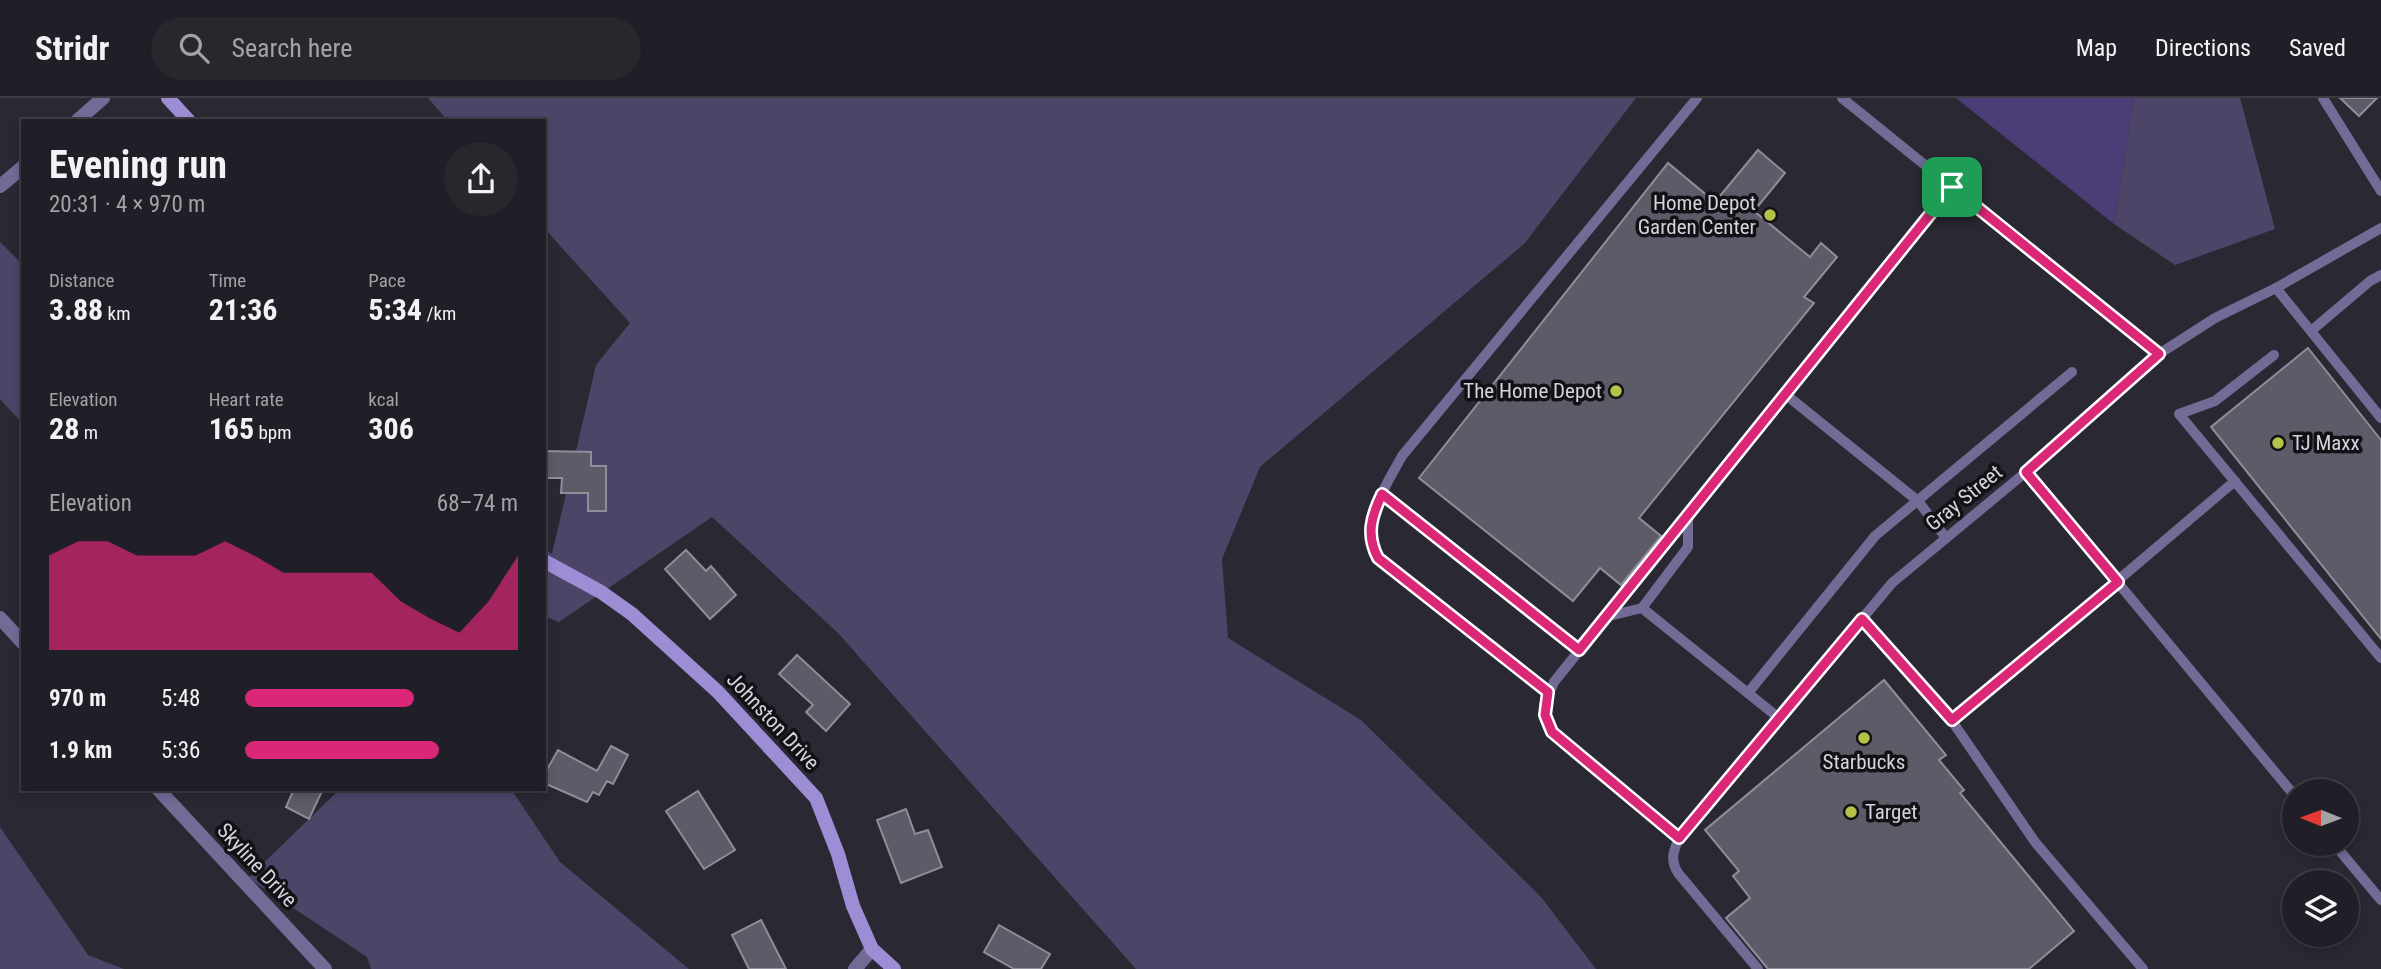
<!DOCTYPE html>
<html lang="en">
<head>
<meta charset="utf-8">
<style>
  body { margin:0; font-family:"Roboto Condensed",sans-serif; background:#28272e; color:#f1f3f6; height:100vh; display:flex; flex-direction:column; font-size:26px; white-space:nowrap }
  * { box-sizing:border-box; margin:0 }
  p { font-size:23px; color:#a2a2a7 }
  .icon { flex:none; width:38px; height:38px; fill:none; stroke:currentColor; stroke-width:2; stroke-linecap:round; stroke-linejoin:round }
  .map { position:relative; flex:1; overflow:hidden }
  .side { position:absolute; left:21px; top:21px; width:525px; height:672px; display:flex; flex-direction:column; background:#201e26; border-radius:0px; box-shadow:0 4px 10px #0003,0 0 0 2px #3d3c43 }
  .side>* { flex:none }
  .needle { width:46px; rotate:271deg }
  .tools { position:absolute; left:2282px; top:681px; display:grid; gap:14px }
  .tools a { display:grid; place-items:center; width:77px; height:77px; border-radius:50%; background:#201e26; box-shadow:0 4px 10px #0003,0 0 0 2px #3d3c43; font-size:35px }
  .pin { position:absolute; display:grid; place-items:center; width:60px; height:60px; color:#fff; margin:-30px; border-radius:14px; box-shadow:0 4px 10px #0006 }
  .round { display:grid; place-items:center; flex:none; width:74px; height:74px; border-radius:37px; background:#28272e }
  .summary { display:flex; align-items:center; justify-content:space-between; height:119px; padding:0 28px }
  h1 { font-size:38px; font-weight:700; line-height:52px }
  .metrics { display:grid; grid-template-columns:repeat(3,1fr); gap:10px; height:119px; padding:7px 28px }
  .metrics div { display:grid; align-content:center }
  .metrics b { font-size:30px; font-weight:700 }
  .metrics small { font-size:19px; font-weight:400 }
  .metrics p { font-size:19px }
  .chart { height:196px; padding:14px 28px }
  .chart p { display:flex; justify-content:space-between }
  .chart svg { width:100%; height:126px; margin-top:7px; fill:#db2777; opacity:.7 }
  ul { padding:0 28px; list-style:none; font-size:23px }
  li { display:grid; grid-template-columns:112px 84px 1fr; align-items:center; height:52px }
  li i { height:18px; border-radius:9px; background:#db2777 }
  header { display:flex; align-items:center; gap:42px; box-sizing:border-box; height:98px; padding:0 35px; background:#201e26; border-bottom:2px solid #3d3c43 }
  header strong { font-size:33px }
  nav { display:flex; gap:38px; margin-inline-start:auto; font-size:24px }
  .search { width:490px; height:63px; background:#28272e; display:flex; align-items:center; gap:18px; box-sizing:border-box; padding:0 24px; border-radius:38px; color:#a2a2a7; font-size:26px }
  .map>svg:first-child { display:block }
</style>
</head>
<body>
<header>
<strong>Stridr</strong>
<div class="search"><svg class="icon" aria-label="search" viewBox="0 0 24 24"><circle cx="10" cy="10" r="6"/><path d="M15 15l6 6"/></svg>Search here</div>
<nav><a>Map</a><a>Directions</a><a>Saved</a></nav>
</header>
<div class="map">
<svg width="2381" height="871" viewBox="0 0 2381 871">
  <rect width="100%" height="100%" fill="#2a2833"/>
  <g fill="#4d4568">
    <polygon points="428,0 1636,0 1524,146 1260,369 1222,461 1228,540 1361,622 1541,799 1596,871 1136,871 838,535 712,419 559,524 544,518 544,450 552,456 596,267 630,225 544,130 544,23 448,23"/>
    <polygon points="2134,0 2240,0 2275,131 2175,167 2114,126"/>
    <polygon points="0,144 23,167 23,326 0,301"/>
    <polygon points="340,691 511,691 560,764 689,871 371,871 367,859 248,780"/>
    <polygon points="0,729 88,857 124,871 0,871"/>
  </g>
  <polygon fill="#4d3d77" points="1956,0 2134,0 2114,126"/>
  <g fill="#5d5b67" stroke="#908d9b" stroke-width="2">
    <polygon points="2340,0 2377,0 2359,18"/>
    <polygon points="1758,52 1785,75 1754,113 1810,159 1821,145 1837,159 1804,199 1814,205 1639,420 1661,438 1621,487 1600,470 1573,503 1419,380 1668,65 1715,104"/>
    <polygon points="2308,250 2381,342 2381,541 2211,329"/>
    <polygon points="544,353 591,354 591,368 606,368 606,413 588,413 588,395 561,395 562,380 544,380"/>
    <polygon points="686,452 706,473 711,468 736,497 710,521 665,471"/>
    <polygon points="797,557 850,606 826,633 806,614 813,607 779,576"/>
    <polygon points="1884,582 1946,657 1939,662 1964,692 1960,695 2074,833 2029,871 1768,871 1726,820 1750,800 1733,778 1739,773 1705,732"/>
    <polygon points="611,648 628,657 613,686 607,683 599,697 593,694 587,704 544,685 544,677 558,652 597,673"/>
    <polygon points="294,691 323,691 309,721 286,709"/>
    <polygon points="698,693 735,752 704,771 666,713"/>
    <polygon points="906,711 915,736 928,732 942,769 901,785 877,722"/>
    <polygon points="761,822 786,871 749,871 732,837"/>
    <polygon points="999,827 1050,856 1041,871 1014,871 984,854"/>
  </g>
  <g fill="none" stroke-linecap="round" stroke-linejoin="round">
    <g stroke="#736a96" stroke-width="10">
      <polyline points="1842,0 2159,256"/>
      <polyline points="2323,0 2381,93"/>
      <polyline points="2276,190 2381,320"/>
      <polyline points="2311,233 2370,183 2381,177"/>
      <polyline points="2274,257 2215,303 2179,316 2381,560"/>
      <polyline points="1785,296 1918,403 1946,440"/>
      <polyline points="2026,374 2294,697"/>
      <polyline points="1382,396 1579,552"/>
      <polyline points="1642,510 1779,620"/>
      <polyline points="1605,519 1642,510 1688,449 1688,415"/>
      <polyline points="1862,521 1952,623 2035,744 2143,871"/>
      <path d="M 1548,594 L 1378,461 C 1359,424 1385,390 1402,358 L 1697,0"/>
      <polyline points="1748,595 1875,438 2072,274"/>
      <polyline points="1952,623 2235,383"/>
      <polyline points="1679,740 1552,634 1545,617 1544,607 1554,584 1952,89"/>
      <polyline points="2334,746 2381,802"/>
      <path d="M 1758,871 L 1678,775 C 1670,762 1673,754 1679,740 L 1892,485 L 2026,374 L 2159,256 L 2215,220 L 2276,190 L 2381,130"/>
    </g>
    <g stroke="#736a96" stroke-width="14">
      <polyline points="77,23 103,0"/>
      <polyline points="0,88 23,69"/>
      <polyline points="0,520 23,545"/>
      <polyline points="158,691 325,871"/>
      <polyline points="855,871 872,851"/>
    </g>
    <g stroke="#9d8dd5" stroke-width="14">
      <polyline points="168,0 189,23"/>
      <polyline points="544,463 601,494 632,516 718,594 816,700 838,756 853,808 872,851 894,871"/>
    </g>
  </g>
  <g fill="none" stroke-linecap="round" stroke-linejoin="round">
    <g stroke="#fff" stroke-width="14">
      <path id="route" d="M 1952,89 L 2159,256 L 2026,374 L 2118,484 L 1952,622 L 1862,521 L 1679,740 L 1552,634 L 1545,617 L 1548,594 L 1378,460 C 1366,437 1371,419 1382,396 L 1579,552 Z"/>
    </g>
    <use href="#route" stroke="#db2777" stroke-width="9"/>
  </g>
  <g fill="#b6c148" stroke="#121116" stroke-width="2.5">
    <circle cx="1770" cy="117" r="7"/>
    <circle cx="1616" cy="293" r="7"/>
    <circle cx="2278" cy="345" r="7"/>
    <circle cx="1864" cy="640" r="7"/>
    <circle cx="1851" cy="714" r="7"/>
  </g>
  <g text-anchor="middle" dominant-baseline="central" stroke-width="7" stroke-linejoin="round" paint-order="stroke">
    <g font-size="21" fill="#d5d3db" stroke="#121116" text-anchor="end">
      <text x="1756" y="105">Home Depot<tspan x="1756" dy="24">Garden Center</tspan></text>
      <text x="1602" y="293">The Home Depot</text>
      <text x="2292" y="345" text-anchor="start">TJ Maxx</text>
      <text x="1864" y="664" text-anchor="middle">Starbucks</text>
      <text x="1865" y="714" text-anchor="start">Target</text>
    </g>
    <g font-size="21" fill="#d5d3db" stroke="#121116">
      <text transform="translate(1964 400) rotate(-39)">Gray Street</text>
      <text transform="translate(773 623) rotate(47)">Johnston Drive</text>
      <text transform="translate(257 767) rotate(47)">Skyline Drive</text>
    </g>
  </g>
</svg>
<div class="tools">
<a><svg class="needle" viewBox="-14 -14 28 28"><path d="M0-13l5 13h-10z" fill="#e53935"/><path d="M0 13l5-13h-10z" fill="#a2a2a7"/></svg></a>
<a><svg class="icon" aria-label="layers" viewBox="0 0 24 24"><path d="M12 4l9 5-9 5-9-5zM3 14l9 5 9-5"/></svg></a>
</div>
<div class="pin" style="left:1952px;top:89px;background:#1e9e55"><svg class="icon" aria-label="arrive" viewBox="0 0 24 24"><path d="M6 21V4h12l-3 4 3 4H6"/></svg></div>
<section class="side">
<div class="summary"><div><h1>Evening run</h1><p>20:31 · 4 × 970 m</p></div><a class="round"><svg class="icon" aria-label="share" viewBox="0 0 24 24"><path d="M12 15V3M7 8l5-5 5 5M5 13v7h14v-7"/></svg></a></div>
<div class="metrics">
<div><p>Distance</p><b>3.88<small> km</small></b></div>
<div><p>Time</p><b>21:36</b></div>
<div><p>Pace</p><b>5:34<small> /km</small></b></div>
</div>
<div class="metrics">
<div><p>Elevation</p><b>28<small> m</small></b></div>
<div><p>Heart rate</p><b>165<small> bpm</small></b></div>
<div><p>kcal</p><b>306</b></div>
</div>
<div class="chart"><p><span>Elevation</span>68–74 m</p>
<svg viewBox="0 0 160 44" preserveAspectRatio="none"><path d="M0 44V11L10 6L20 6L30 11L40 11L50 11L60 6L70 11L80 17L90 17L100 17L110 17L120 27L130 33L140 38L150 27L160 11V44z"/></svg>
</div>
<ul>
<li><b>970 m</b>5:48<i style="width:62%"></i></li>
<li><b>1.9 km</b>5:36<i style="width:71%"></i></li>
</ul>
</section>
</div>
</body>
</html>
